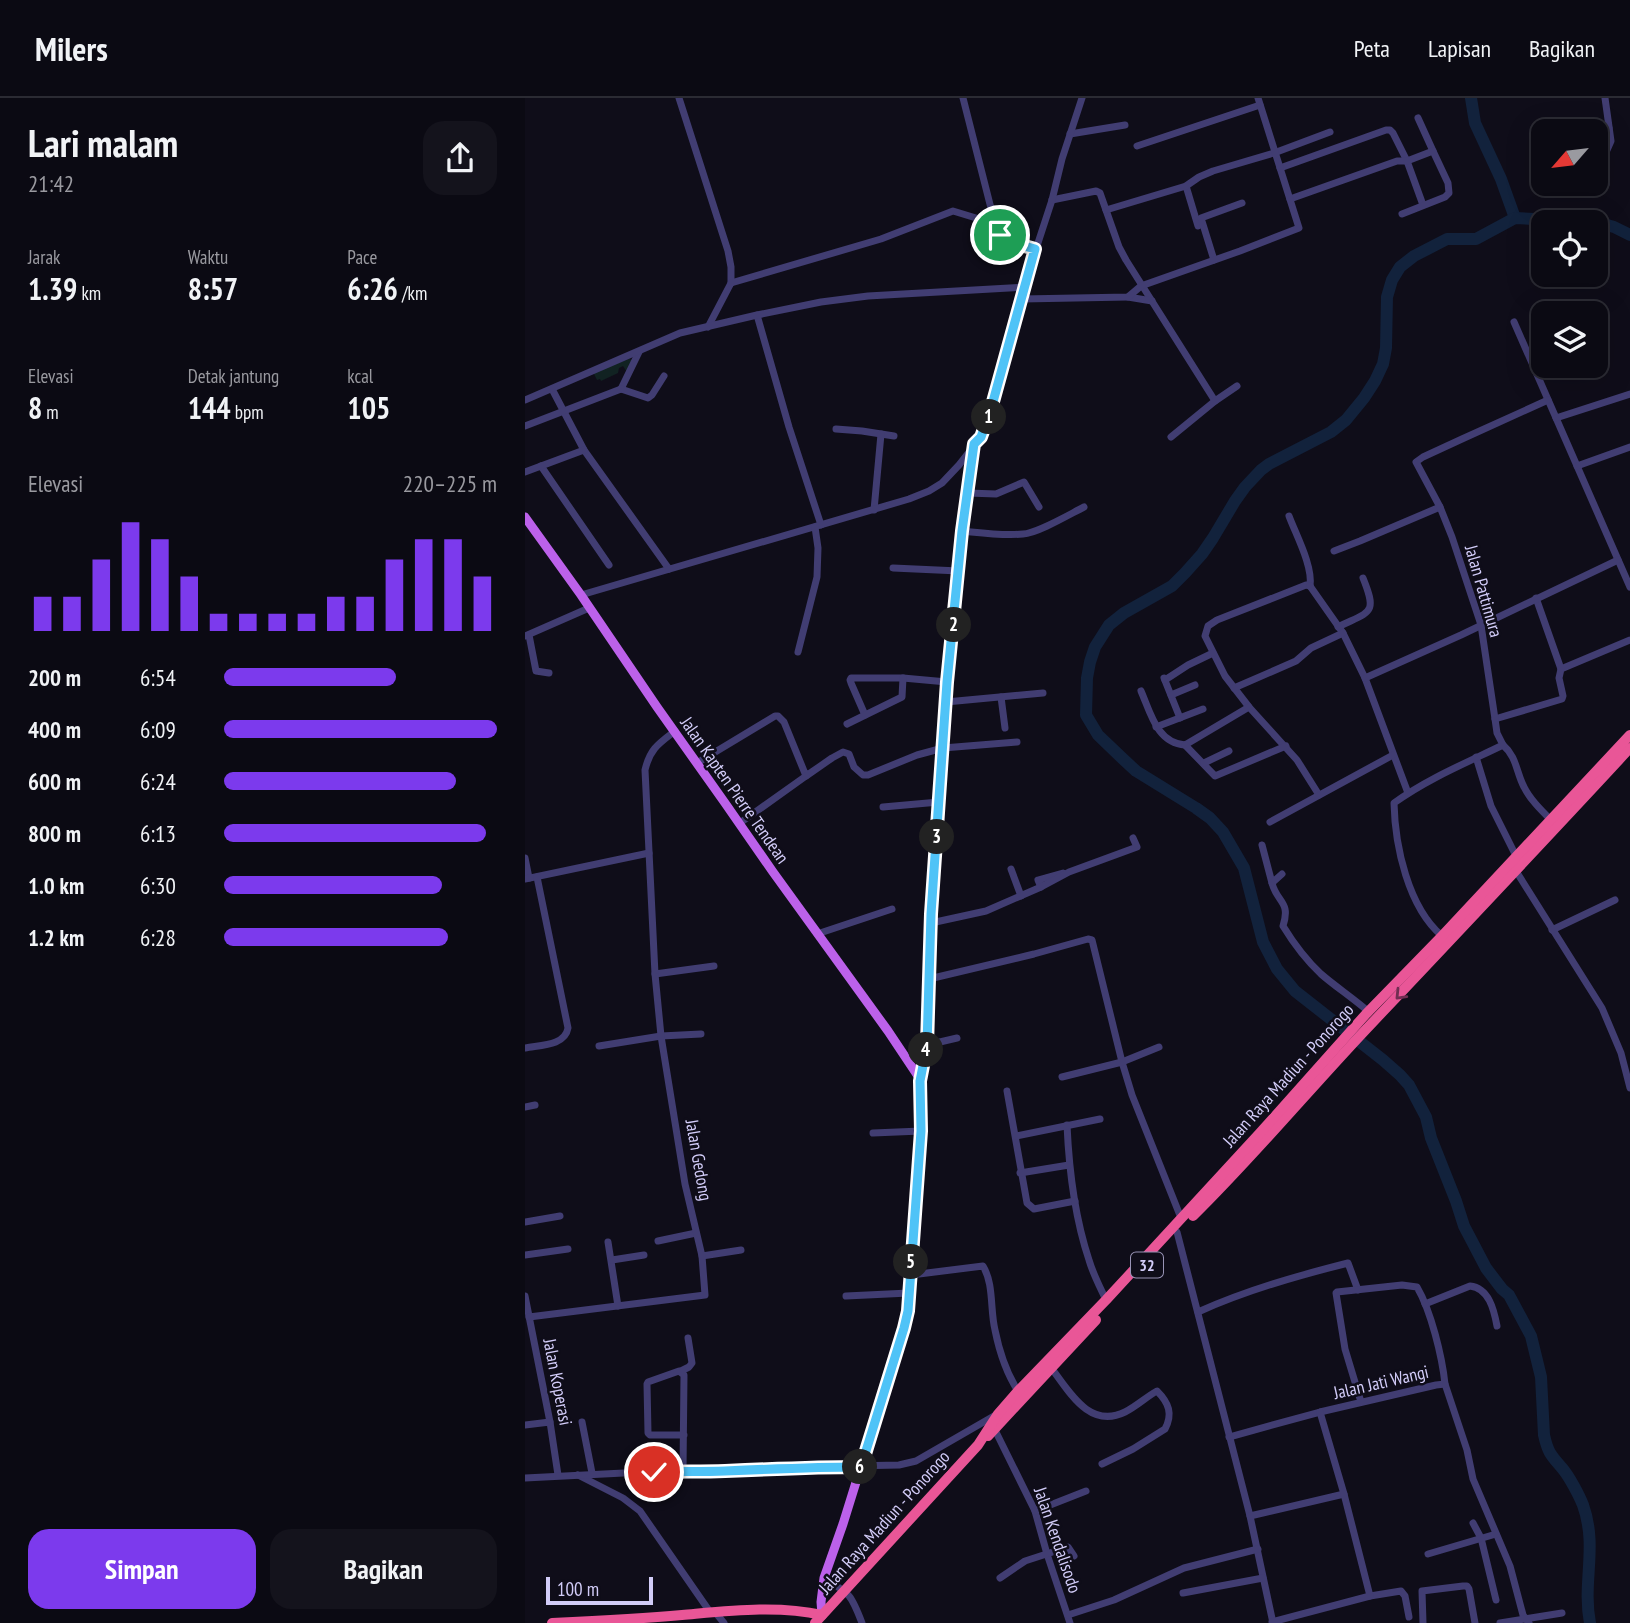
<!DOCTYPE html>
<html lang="id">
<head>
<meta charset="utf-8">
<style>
  body { margin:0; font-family:"PT Sans Narrow",sans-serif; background:#14131c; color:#f1f3f6; height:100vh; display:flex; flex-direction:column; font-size:26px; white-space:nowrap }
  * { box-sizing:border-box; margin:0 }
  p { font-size:23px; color:#9a9aa0 }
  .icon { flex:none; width:38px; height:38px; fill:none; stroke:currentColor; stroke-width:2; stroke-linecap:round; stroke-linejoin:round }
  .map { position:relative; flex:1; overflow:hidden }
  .side { display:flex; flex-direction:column; background:#0b0a13; width:525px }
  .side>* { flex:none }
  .needle { width:46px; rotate:242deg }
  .controls { position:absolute; left:1006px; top:21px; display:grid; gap:14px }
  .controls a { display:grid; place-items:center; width:77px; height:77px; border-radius:14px; background:#0b0a13; box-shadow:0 7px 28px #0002,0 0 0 2px #2b2b33; font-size:35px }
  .scale { position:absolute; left:21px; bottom:18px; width:107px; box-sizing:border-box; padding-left:7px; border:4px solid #d2ccf8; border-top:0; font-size:19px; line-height:24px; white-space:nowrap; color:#d2ccf8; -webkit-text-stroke:5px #0f0d19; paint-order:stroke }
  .pin { position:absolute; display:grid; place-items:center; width:60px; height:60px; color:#fff; margin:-30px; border:4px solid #fff; border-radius:50%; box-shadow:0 2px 7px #0007 }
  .km { position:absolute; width:35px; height:35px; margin:-18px; border-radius:50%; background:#222; color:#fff; font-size:19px; line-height:35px; text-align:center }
  .round { display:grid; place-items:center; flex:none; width:74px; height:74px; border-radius:21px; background:#14131c }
  .summary { display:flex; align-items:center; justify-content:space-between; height:119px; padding:0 28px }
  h1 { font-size:38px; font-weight:600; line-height:52px }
  .stats { display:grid; grid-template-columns:repeat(3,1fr); gap:10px; height:119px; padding:7px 28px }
  .stats div { display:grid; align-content:center }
  .stats b { font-size:30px; font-weight:600 }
  .stats small { font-size:19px; font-weight:400 }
  .stats p { font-size:19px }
  .chart { height:196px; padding:14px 28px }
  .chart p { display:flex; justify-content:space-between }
  .chart svg { width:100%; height:126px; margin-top:7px; stroke:#7c3aed; stroke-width:6 }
  .button { display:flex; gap:14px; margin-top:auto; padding:14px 28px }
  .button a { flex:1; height:80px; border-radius:21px; background:#7c3aed; color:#fff; font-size:28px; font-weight:600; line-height:80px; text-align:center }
  .button a+a { background:#14131c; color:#f1f3f6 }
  ul { padding:0 28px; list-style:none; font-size:23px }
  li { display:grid; grid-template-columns:112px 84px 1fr; align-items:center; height:52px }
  li i { height:18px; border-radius:9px; background:#7c3aed }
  header { display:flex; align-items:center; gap:42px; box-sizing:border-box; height:98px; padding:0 35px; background:#0b0a13; border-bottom:2px solid #2b2b33 }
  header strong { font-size:33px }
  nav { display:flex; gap:38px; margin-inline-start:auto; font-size:24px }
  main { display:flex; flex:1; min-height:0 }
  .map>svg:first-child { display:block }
</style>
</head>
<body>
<header>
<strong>Milers</strong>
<nav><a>Peta</a><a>Lapisan</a><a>Bagikan</a></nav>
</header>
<main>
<section class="side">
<div class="summary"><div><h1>Lari malam</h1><p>21:42</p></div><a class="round"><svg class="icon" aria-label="share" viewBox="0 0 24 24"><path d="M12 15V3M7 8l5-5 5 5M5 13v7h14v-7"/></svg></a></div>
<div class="stats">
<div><p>Jarak</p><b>1.39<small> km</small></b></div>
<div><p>Waktu</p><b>8:57</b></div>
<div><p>Pace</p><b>6:26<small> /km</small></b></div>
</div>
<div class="stats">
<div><p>Elevasi</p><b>8<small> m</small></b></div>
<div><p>Detak jantung</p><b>144<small> bpm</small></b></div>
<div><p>kcal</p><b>105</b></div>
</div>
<div class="chart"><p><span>Elevasi</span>220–225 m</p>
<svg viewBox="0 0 160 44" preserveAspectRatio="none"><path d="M5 44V32M15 44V32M25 44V19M35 44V6M45 44V12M55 44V25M65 44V38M75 44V38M85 44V38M95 44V38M105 44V32M115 44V32M125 44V19M135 44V12M145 44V12M155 44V25"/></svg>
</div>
<ul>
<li><b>200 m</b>6:54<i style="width:63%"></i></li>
<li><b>400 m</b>6:09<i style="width:100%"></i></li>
<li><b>600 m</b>6:24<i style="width:85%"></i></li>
<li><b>800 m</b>6:13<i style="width:96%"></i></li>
<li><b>1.0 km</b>6:30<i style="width:80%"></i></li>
<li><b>1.2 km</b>6:28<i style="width:82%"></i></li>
</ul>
<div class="button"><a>Simpan</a><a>Bagikan</a></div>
</section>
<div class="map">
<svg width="1105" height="1525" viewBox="0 0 1105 1525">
  <rect width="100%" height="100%" fill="#0f0d19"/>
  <polygon fill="#122" points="104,261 107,262 102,274 98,268 94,270 93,275 76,283 75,281 72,282 68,274"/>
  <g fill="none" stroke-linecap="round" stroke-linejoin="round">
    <g stroke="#12223c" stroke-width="12">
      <polyline points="946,0 950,25 976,81 990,120"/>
      <path d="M 1065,1525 C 1057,1484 1073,1449 1058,1407 C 1054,1397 1044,1378 1037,1370 C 1026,1357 1023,1355 1019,1337 L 1016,1279 L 1006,1238 L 984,1197 L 977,1191 L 961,1170 L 939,1128 L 931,1103 L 906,1040 L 901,1019 L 884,987 L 875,977 L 858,962 L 770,893 L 752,871 L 738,844 L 719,770 L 698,734 L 685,720 L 671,710 L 611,673 L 597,660 L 573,637 L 561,617 L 562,580 L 565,564 L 570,549 L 584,527 L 599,515 L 647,488 L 660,475 L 677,456 L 688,440 L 710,403 L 720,389 L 736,372 L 744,366 L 806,334 L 821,322 L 839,300 L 850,283 L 858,266 L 861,250 L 862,199 L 867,182 L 875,169 L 889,158 L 922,141 L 951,141 L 990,120 L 1072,124 L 1089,129 L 1105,137"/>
    </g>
    <g stroke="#413d72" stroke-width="7">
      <polyline points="154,0 203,153 206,169 206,185"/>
      <polyline points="438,0 471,130 482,143 511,151"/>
      <polyline points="893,20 908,53"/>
      <polyline points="1068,33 1084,30"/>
      <polyline points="545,36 600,27"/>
      <polyline points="1018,44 1014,48 1015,58 1018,65"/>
      <polyline points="612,48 735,7"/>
      <polyline points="1078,61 1081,86"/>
      <polyline points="1071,62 1078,61 1086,43 1080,0"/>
      <polyline points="755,70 861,32 865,32 868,35 882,63 898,107"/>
      <polyline points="661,88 673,128"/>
      <polyline points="765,101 872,63 882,63 908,53 923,85 924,95 920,99 877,116"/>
      <polyline points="527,102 571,93 575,95 594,149 601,162 690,303"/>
      <polyline points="581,112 661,88 674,79 688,73 749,55 805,34"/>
      <polyline points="689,162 676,120 717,105"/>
      <polyline points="603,199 627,203"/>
      <polyline points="497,201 603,199 616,188 715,153 774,130 733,0"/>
      <polyline points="232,217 264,329 296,427"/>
      <polyline points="989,224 1105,489"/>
      <polyline points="183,229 206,185 356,141 428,113 451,120 471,130"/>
      <polyline points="27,291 59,352 144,471"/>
      <polyline points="96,291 114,254"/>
      <polyline points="0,302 155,235 232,217 296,204 343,198 500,189"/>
      <polyline points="1031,320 1105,296"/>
      <polyline points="0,328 96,291 123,300 127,297 139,278"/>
      <polyline points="311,331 337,333 369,338"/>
      <polyline points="646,339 690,303 712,288"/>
      <polyline points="16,368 84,467"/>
      <polyline points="1052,368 1105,349"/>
      <polyline points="0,374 59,352"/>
      <polyline points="443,395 471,396 499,384 514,409"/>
      <polyline points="349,412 356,336"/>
      <path d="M 764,418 C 771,437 788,468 785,488"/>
      <path d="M 437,433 C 457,435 478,438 498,436 C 513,435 545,416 559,409"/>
      <polyline points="809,453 835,443 915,409"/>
      <polyline points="368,470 434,473"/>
      <polyline points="785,488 781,487 692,522 683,528 680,538 700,578 724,609 772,662 794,697"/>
      <polyline points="785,488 818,535 840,580 883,695"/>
      <polyline points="56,497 384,401 404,393 417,385 434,367 456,339 466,311 511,151 527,102 537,61 557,0"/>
      <polyline points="1011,500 1036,571"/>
      <path d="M 813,529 C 845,513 853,517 838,480"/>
      <polyline points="4,537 11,573 24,575"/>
      <polyline points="0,538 64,510"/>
      <polyline points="273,554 292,479 293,450 290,429"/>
      <polyline points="639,580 655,620"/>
      <polyline points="840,580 936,537 1093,462"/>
      <polyline points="640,582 663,567 688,555"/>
      <polyline points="709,590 771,563 786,550 818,535"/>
      <path d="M 616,593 C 626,616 632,645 660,647 L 724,609"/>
      <polyline points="646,597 670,587"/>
      <polyline points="476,599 480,630"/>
      <polyline points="421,604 518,595"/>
      <polyline points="340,617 326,585 325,582 326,580 378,580 422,584"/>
      <polyline points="970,621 1037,601 1038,598 1034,580 1036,571 1105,542"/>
      <polyline points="322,626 377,599 378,580"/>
      <polyline points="631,629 678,611"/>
      <polyline points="660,647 690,678 761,648"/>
      <path d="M 978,647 C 992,659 991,674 999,689 C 1005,701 1015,711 1025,721"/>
      <polyline points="951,659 966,708 993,762"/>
      <polyline points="172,665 250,618 253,618 259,624 281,678 307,660 318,654 324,656 329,669 338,677 343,677 392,657 418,650 492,644"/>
      <polyline points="679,665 704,653"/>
      <polyline points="358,709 414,704"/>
      <polyline points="745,724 868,657"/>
      <polyline points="215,725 281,678"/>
      <polyline points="737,747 747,785"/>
      <polyline points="0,760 4,780"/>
      <polyline points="486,771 496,798"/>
      <polyline points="991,773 1077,910 1096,955 1105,990"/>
      <path d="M 757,776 L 747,785 C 752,805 766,803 758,828 C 769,846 780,861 796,876 C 811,889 828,900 844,914"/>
      <polyline points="0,781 124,755"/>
      <polyline points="516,789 513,782 538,775"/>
      <polyline points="406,825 461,813 516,789 544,774 612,749 608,740"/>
      <polyline points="1027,832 1090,802"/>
      <polyline points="292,836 367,811"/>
      <path d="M 917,838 C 883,809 870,748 869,705 C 902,681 941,665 978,647 L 972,635 L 970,621 L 956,527 L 927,439 L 915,409 L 891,364 L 898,359 L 937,341 L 1023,302"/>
      <polyline points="130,876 189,868"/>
      <polyline points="404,881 509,856 563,841 567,842 597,964 607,997 656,1120"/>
      <polyline points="402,947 432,940"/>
      <polyline points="74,948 136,938 176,936"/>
      <path d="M 0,950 C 15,947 40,948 43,930 L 12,779"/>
      <polyline points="537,979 597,964 634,949"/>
      <polyline points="395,982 402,947 406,816 422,584 437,433 449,350"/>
      <polyline points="482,993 502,1105 509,1111 550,1103"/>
      <polyline points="0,1009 10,1007"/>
      <path d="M 542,1027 C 544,1072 550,1120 564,1162 C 568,1176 575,1189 581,1202"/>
      <polyline points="348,1035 396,1033"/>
      <polyline points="491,1038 575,1021"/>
      <polyline points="495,1075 544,1067"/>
      <polyline points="0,1124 35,1118"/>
      <polyline points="652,1134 725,1418 748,1525"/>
      <polyline points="133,1143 171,1135"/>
      <polyline points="83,1144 93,1208"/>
      <polyline points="0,1157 43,1151"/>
      <polyline points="177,1158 216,1152"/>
      <polyline points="87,1162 119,1157"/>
      <path d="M 386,1177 L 458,1168 C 469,1186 465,1212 470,1232 C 474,1252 482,1276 493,1293"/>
      <polyline points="0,1198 25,1324 33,1377"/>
      <polyline points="321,1198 384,1195"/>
      <path d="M 900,1206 L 945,1188 C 964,1190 969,1212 972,1228"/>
      <path d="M 673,1214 C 722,1192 772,1178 823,1165 L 833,1192"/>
      <path d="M 4,1219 L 180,1197 L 177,1158 L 160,1086 L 136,938 L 130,876 L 120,672 C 125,651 133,646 150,633"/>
      <path d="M 524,1267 C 543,1291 563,1332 600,1314 C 612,1308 621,1299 632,1293 C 644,1305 648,1316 640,1331 L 608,1351 L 577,1366"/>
      <polyline points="156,1273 164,1269 167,1265 163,1240"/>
      <polyline points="920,1286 942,1352 948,1381 985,1468 998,1517 1004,1525"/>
      <polyline points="57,1324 67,1375"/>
      <polyline points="0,1327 25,1324"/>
      <polyline points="470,1332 510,1413 522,1456 545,1525"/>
      <path d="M 704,1339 L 795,1314 L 911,1287 L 920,1286 C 917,1258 906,1213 892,1189 L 877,1187 L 812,1194 L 811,1195 L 820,1251 L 836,1304"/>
      <polyline points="158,1372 159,1277 154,1273 123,1284 122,1286 123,1335 125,1337 159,1337"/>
      <polyline points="53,1377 98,1400 115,1413 185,1514"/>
      <polyline points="0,1380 158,1372 198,1373 277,1369 374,1367 391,1363 469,1318"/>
      <polyline points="510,1413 561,1393"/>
      <polyline points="725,1418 819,1396"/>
      <polyline points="948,1425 956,1440 971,1502"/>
      <polyline points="903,1456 971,1436"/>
      <path d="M 299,1480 C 325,1496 326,1496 337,1525"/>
      <polyline points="475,1480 500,1463 543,1449 549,1458"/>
      <polyline points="658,1495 738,1480"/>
      <polyline points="845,1498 876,1493 880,1498 884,1519"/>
      <polyline points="190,1514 199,1525"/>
      <polyline points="543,1517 589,1502 659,1470 733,1451"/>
      <polyline points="747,1524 845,1498 819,1396 795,1314"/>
      <polyline points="898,1525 897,1493 938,1488 942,1488 944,1491 950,1525"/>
      <polyline points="975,1525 1037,1515"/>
    </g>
    <polyline stroke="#bc61ea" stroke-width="9" points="0,419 56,497 132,609 200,705 248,774 363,933 393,978 395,983 396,1033 383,1213 379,1230 318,1426 299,1480 296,1504 297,1517"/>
    <g stroke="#e95697" stroke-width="10">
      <path d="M 668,1118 C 731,1056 787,988 848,924 C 934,833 1020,742 1105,650"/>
      <polyline points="463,1338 571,1222"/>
      <path d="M 27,1525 C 71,1523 114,1521 157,1517 C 203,1513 252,1507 297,1517"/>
      <polyline points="290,1525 453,1347 473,1316 493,1293 581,1202 734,1036 841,916 917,838 1105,637"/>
    </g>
  </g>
  <defs><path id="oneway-chevron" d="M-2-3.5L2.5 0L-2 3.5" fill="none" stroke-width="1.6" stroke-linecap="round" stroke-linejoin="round" transform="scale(1.75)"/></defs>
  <use stroke="#712e52" href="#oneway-chevron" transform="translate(875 897) rotate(134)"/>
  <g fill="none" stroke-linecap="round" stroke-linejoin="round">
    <g stroke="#fff" stroke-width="14">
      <path id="route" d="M 129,1374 C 153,1373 176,1374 200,1373 C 245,1371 290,1369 336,1369 L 379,1230 L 383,1213 L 396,1033 L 395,983 L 402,947 L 406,816 L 422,584 L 437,433 L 449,346 L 456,339 L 466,311 L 510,151 L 482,143 L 475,137"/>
    </g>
    <use href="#route" stroke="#4fc3f7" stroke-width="9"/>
  </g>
  <g text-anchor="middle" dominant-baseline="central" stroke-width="5" stroke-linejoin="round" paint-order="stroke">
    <rect fill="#0f0d19" stroke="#9893b5" stroke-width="2" x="606" y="1154.5" width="32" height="25" rx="5"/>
    <g font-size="16" font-weight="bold" fill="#d2ccf8">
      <text x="622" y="1167">32</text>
    </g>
    <g font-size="18" fill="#d2ccf8" stroke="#0f0d19">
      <text transform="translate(959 493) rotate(74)">Jalan Pattimura</text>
      <text transform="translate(210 692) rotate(55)">Jalan Kapten Pierre Tendean</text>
      <text transform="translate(763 977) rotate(-48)">Jalan Raya Madiun - Ponorogo</text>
      <text transform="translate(174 1062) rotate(80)">Jalan Gedong</text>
      <text transform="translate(33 1284) rotate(79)">Jalan Koperasi</text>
      <text transform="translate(856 1284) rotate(-13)">Jalan Jati Wangi</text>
      <text transform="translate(359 1424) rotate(-48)">Jalan Raya Madiun - Ponorogo</text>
      <text transform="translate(533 1442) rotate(71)">Jalan Kendalisodo</text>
    </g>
  </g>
</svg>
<div class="controls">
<a><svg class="needle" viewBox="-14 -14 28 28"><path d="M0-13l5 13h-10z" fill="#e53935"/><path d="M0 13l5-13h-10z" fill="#9a9aa0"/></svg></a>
<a><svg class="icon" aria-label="locate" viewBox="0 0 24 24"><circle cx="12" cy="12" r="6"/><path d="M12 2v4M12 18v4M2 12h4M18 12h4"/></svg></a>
<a><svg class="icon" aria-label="layers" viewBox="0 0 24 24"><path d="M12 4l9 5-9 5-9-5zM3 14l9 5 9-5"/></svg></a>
</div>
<div class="scale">100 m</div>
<div class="pin" style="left:475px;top:137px;background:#1e9e55"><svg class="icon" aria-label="arrive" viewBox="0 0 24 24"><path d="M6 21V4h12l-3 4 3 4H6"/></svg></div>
<div class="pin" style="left:129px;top:1374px;background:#d93025"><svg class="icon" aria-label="check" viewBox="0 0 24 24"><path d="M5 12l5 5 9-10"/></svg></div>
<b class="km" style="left:464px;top:319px">1</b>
<b class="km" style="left:429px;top:527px">2</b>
<b class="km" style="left:412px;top:739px">3</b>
<b class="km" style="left:401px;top:952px">4</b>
<b class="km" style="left:386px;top:1164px">5</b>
<b class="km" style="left:335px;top:1369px">6</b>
</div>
</main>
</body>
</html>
